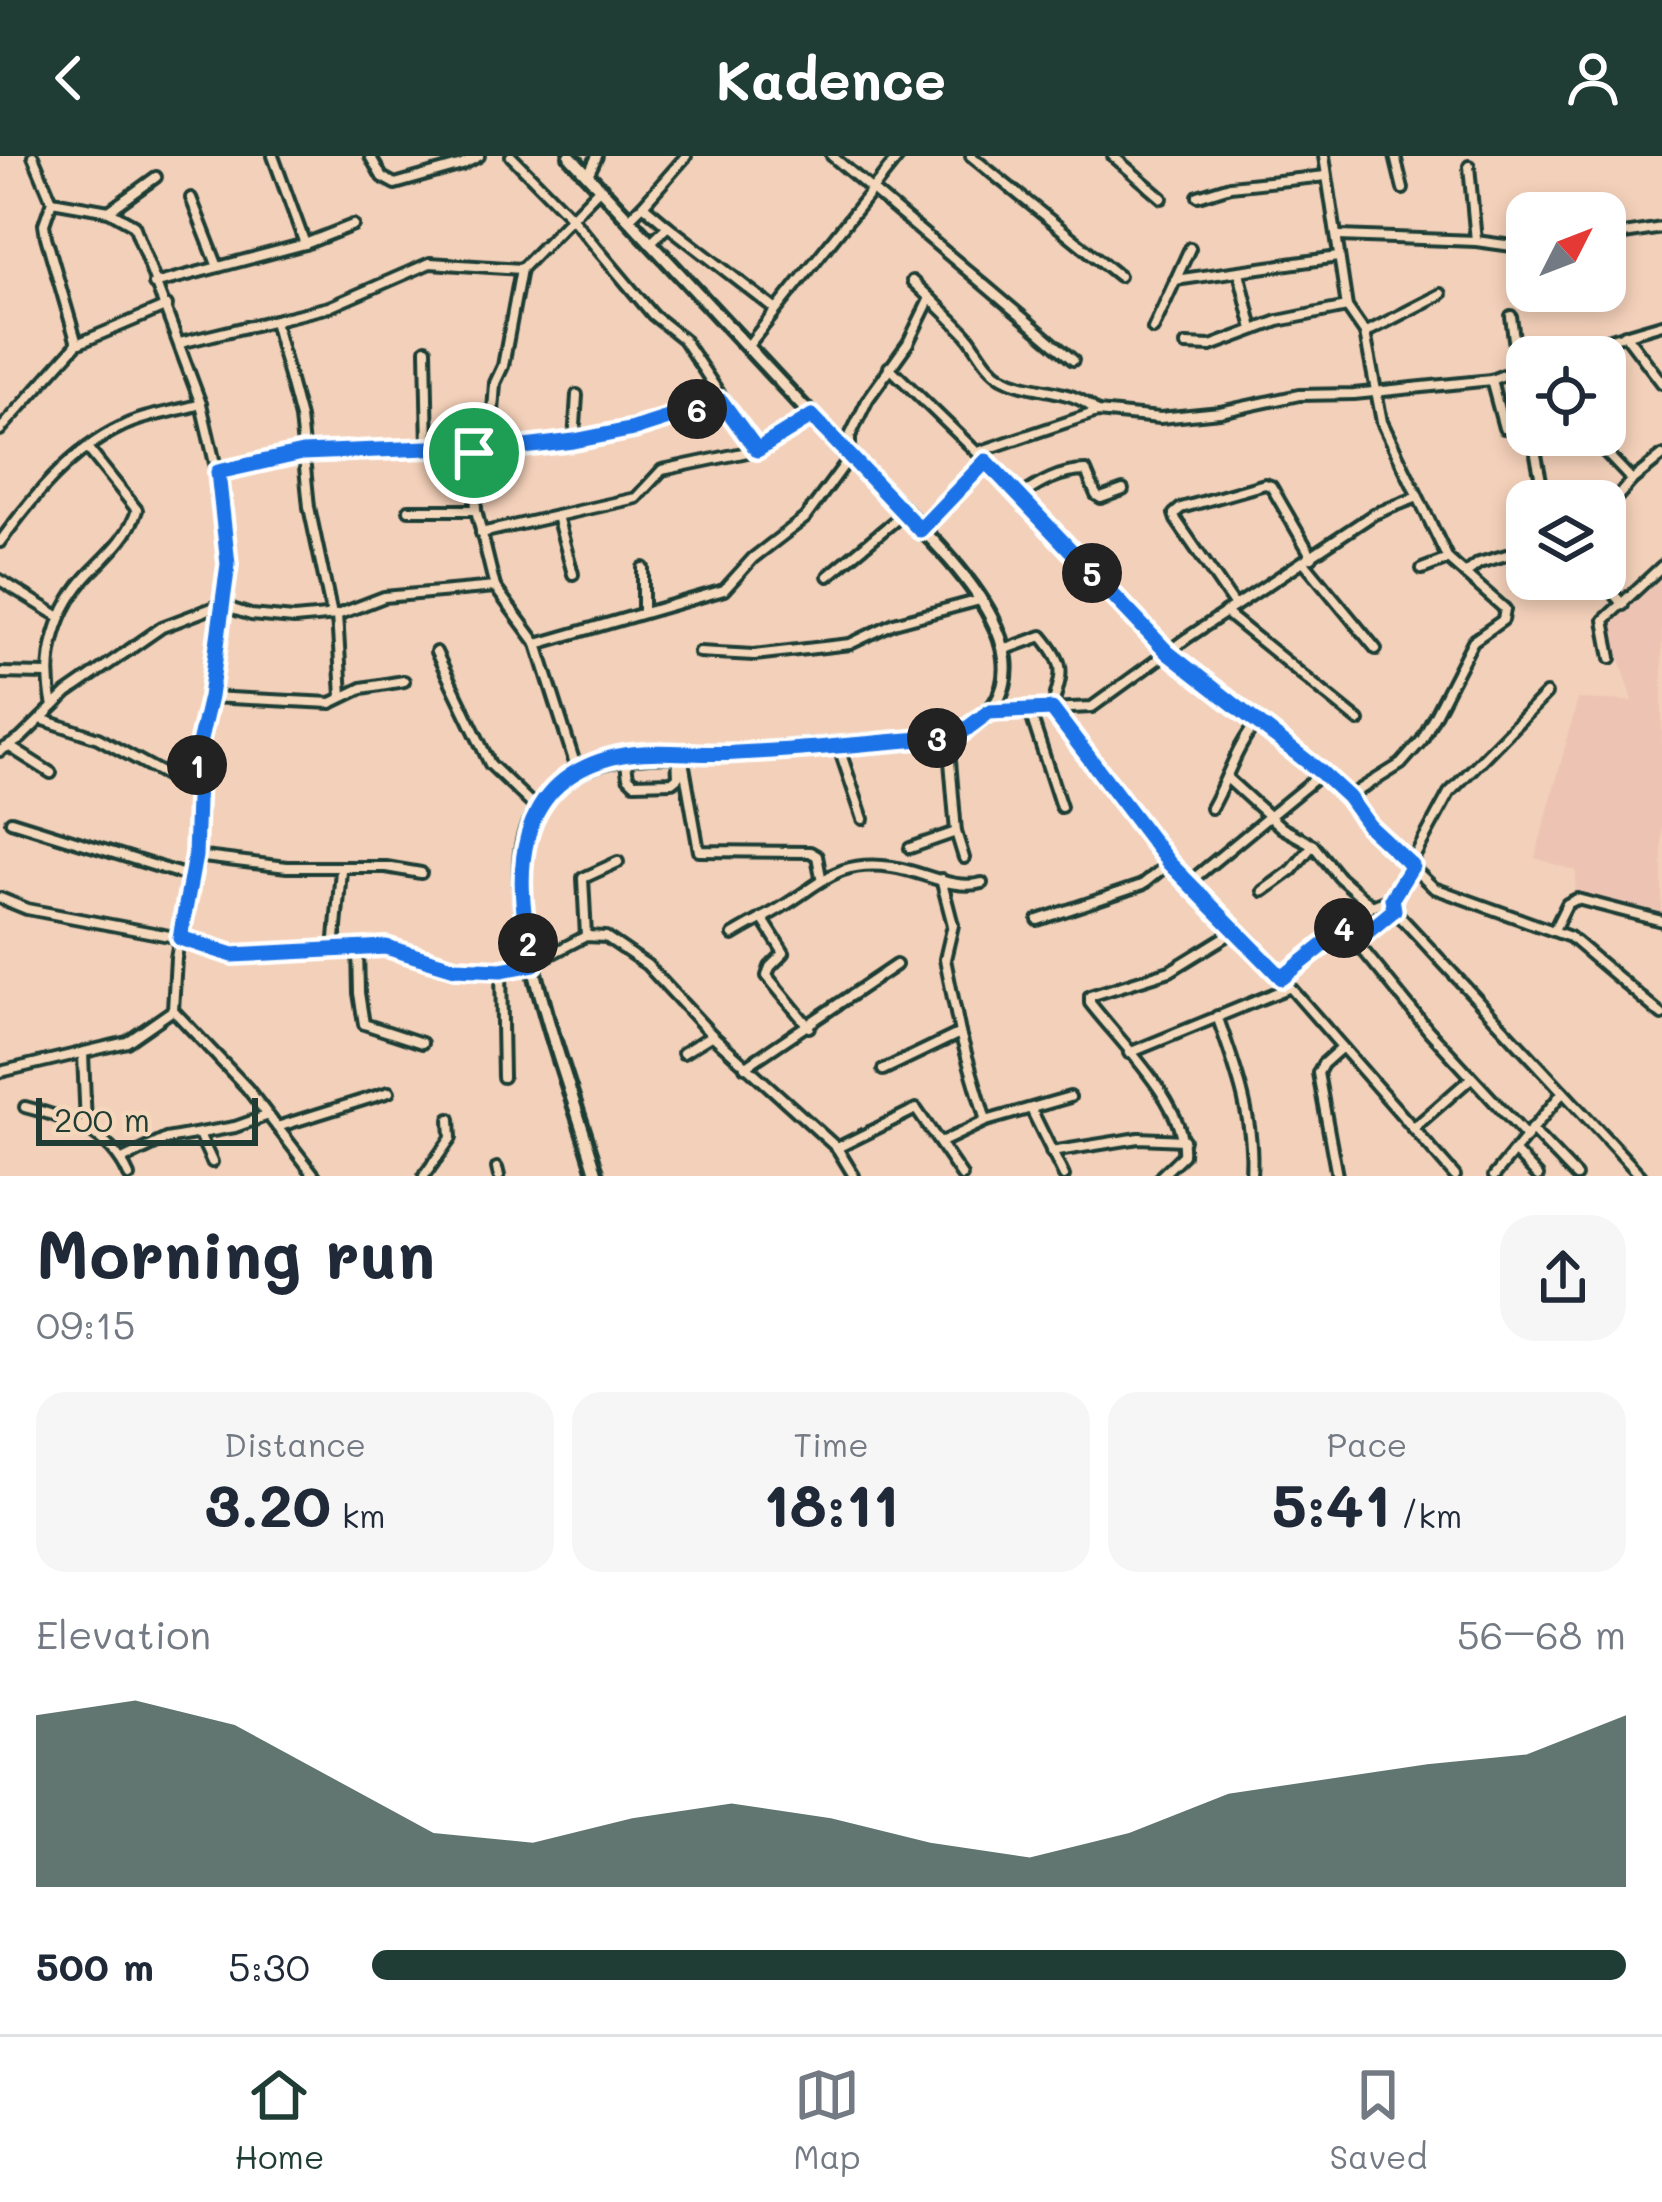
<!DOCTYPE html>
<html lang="en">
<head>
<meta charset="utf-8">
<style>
  body { margin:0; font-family:Mali,sans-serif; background:#f6f6f7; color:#1f2937; height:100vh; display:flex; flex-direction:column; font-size:45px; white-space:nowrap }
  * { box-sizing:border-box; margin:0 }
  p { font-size:39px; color:#747a83 }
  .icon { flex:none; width:66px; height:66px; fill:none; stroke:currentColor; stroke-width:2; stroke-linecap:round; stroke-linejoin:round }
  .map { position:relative; height:1020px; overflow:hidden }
  .panel { display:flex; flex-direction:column; background:#fff; flex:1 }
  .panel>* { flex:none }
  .needle { width:78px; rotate:48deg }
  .buttons { position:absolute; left:1506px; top:36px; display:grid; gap:24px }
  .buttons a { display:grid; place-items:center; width:120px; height:120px; border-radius:24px; background:#fff; box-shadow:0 6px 18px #0003; font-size:60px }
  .scale { position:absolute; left:36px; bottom:30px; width:222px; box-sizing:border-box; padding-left:12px; border:6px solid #1f3d34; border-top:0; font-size:33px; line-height:42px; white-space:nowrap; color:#1f3d34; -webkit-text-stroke:9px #f5d8bb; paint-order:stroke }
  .pin { position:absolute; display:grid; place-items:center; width:102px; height:102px; color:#fff; margin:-51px; border:6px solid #fff; border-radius:50%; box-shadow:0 3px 12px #0007 }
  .km { position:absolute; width:60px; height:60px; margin:-30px; border-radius:50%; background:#222; color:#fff; font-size:33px; line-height:60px; text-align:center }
  .round { display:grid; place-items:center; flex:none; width:126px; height:126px; border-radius:36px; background:#f6f6f7 }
  .summary { display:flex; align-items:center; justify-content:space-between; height:204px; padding:0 36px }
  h1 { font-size:66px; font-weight:800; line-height:90px }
  .metrics { display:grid; grid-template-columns:repeat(3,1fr); gap:18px; height:204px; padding:12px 36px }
  .metrics div { display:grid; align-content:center; border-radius:30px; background:#f6f6f7; text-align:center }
  .metrics b { font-size:60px; font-weight:800 }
  .metrics small { font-size:33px; font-weight:400 }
  .metrics p { font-size:33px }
  .chart { height:336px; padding:24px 36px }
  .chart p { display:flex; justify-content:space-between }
  .chart svg { width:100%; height:216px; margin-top:12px; fill:#1f3d34; opacity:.7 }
  ul { padding:0 36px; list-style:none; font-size:39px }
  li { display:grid; grid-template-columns:192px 144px 1fr; align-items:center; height:90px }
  li i { height:30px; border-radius:15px; background:#1f3d34 }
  header { display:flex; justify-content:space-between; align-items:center; height:156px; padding:0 36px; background:#1f3d34; color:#fff; font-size:54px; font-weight:800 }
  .dock { display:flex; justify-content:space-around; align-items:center; height:168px; border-top:3px solid #e0e1e3; background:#fff; font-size:33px; color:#747a83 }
  .dock a { display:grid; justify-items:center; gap:6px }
  .dock .on { color:#1f3d34 }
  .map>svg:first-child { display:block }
</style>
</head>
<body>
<header><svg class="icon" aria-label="back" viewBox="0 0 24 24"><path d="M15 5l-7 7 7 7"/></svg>Kadence<svg class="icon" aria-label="person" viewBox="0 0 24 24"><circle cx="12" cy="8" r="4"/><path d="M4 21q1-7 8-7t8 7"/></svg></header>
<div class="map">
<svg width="1662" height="1020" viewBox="0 0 1662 1020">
  <rect width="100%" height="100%" fill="#f3d0b9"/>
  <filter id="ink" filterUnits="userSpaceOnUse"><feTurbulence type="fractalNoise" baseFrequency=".00833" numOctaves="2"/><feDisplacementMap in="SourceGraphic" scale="24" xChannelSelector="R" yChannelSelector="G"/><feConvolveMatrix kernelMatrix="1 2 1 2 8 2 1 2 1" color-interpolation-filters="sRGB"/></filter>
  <g filter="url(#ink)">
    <polygon fill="#edc4b3" points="1662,414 1662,761 1575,737 1576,715 1535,702 1578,543 1633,545 1609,468"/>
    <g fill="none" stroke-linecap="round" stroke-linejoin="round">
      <g stroke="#1f3d34" stroke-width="16">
        <g id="street">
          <polyline points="33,0 52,45 44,68 46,81 77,188"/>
          <polyline points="273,0 305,88"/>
          <polyline points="370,0 382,21 395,28 462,9 479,0"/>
          <polyline points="511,0 570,60 653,159 683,183 757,294"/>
          <polyline points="832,0 1073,204"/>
          <polyline points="971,0 1119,120"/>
          <polyline points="1113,0 1162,42"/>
          <polyline points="1324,0 1347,151 1365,177 1382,266 1448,403 1505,453 1503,464 1473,485 1422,584 1401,608 1348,641"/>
          <polyline points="1395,0 1403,33"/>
          <polyline points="1469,10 1476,85"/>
          <polyline points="588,19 597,0"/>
          <polyline points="1198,40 1230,30 1326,20"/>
          <polyline points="191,42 218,111"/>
          <polyline points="52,45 109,55 134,69 201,248 217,316 228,408 210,541 199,588 195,700 176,802 173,854 247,932 315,1020"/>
          <polyline points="643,49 686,0"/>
          <polyline points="109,55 156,21"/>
          <polyline points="629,63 643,49 668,70"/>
          <polyline points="1339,80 1476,85 1527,92"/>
          <polyline points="1605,81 1662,72"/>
          <polyline points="651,86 668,70 775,153"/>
          <polyline points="1239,116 1253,173"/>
          <polyline points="1175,124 1338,101"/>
          <path d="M 912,125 C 930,142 949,160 966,178 C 978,192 985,211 1002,221 C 1033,238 1072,230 1097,256"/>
          <polyline points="154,128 305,88 353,69"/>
          <polyline points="1511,160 1518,214"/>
          <polyline points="274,165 300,262 309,351 332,459"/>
          <polyline points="1153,173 1190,92"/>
          <polyline points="1365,177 1441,138"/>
          <polyline points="1625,178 1662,227"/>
          <polyline points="180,187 329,151 430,107 521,113"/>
          <polyline points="1186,189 1211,190 1278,165 1347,151"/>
          <polyline points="747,191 899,0"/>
          <polyline points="426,193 428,292"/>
          <polyline points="1549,201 1662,168"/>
          <polyline points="889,211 992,311 1168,497 1322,617 1348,641 1369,670 1434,732 1570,781 1662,859"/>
          <polyline points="1491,224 1504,272"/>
          <polyline points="0,274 77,188 167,150"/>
          <polyline points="1589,279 1632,324"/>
          <polyline points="574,285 577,239"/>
          <polyline points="978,296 1097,256 1160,262 1220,256 1299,239 1354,238 1491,224 1527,210"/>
          <polyline points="1536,299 1545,345"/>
          <polyline points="217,316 302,297 428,292 474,297 574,285 634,273 721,245"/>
          <path d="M 1019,341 C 1040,327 1060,315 1086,315 L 1096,339 L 1101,342 L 1123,334"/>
          <polyline points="409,354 476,354"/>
          <polyline points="1605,355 1632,324 1662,300"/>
          <polyline points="557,360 573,418"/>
          <polyline points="921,372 986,305"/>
          <polyline points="481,377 636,342 662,314 757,294 812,260"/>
          <path d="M 0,386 C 32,342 70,295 121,271 C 144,259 175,256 201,248"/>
          <polyline points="1305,407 1376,493"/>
          <polyline points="1422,413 1448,403"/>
          <polyline points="1465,418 1479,407 1527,393"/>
          <polyline points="828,420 904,357"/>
          <polyline points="1601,423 1623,449"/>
          <polyline points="0,424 60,461"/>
          <polyline points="1235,450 1176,364 1174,358 1181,352 1265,328 1271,330 1312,401"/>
          <polyline points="1225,456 1359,565"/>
          <polyline points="643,457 643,412"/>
          <polyline points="337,459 342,540"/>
          <polyline points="537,488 724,434 753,402 805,362 850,301 850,280 868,243 908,187 930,142"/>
          <path d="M 1006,493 L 1042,480 C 1069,512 1061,517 1052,553"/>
          <polyline points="436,496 490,608 538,654"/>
          <polyline points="699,496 754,499 850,488 894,467 980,444"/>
          <polyline points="1611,502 1604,464 1662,410"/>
          <polyline points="0,517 46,518"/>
          <polyline points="210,541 331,547 362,532 404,525"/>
          <path d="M 53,550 C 42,502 56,452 91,416 C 110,397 129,380 137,354 L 89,294"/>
          <polyline points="1052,553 1169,707 1282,822 1455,1020"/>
          <polyline points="989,556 1092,551 1187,482 1374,358 1415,342"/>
          <polyline points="1030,556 1061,651"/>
          <polyline points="41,563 98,582 195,635"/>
          <polyline points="948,581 956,676 964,702"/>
          <polyline points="838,589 863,663"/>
          <polyline points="10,591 51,617"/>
          <polyline points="0,595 20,583 67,537 162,471 220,449 251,459 294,463 337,459 384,441 495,431"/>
          <polyline points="682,599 699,695 810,696 817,700 821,721"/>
          <polyline points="625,601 628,621 634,627 672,626 678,621 677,598"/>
          <polyline points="578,617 537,488 495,431 476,354 472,276 493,256 495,227 503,210 521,113 600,32"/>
          <polyline points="1228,623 1282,672 1313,689"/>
          <path d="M 1211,652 C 1228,622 1236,590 1259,564"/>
          <polyline points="11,665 191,721"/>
          <polyline points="910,692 956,676"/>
          <polyline points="195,700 287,711 386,711 421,717"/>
          <polyline points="941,723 953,769 945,803 960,877 986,965"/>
          <polyline points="1187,728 1322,617"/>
          <polyline points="1263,735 1292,714 1313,689 1339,721 1372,750"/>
          <polyline points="0,742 27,753 180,782 233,799 386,791 455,812 501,814 534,807 586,780 606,781 647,809 712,879 837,992 854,1020"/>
          <polyline points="1392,742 1394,754 1641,1020"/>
          <polyline points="762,762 784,797 770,811 767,820 809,871"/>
          <polyline points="1038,764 1142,729 1169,707"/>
          <polyline points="1345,772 1429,875 1527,981"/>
          <polyline points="1554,774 1567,748 1577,743 1662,765"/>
          <path d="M 733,779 C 749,769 766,761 782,751 C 822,727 838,703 892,711 C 922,715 953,735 982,727"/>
          <polyline points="586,780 583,722 618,706"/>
          <polyline points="1354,787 1394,754"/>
          <polyline points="358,793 359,837 364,868 422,887"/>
          <polyline points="334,794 341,714"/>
          <polyline points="501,814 503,921"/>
          <polyline points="1282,822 1372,750 1392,742 1449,637 1546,538"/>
          <path d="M 1217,860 C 1236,913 1255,964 1251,1020"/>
          <polyline points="683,897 712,879"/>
          <polyline points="1129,897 1288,832"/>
          <polyline points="83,898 86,969"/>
          <polyline points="745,911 896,809"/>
          <polyline points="883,914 960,877"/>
          <polyline points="0,916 127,886 173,854"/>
          <path d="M 25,951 C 68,962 110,976 129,1020"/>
          <polyline points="1031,953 1064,1020"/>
          <polyline points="277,971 389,936"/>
          <polyline points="1415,971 1471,922"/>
          <polyline points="1531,973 1576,1020"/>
          <polyline points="199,978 212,1006"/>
          <polyline points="942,986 986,965 1070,941"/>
          <polyline points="837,992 916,953 962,1020"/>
          <polyline points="1051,996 1139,982 1184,984"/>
          <polyline points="1516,997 1538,1020"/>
          <polyline points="122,1004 166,983 235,971 266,960"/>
          <polyline points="497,1012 499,1020"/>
          <polyline points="424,1020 451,982 450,963"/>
          <path d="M 1161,1020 L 1183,999 C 1187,949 1120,886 1090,847 L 1090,840 L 1170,815 L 1235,775"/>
          <polyline points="1337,1020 1318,917 1323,908 1342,891"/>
          <polyline points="1494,1020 1563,936"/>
        </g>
      </g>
      <g stroke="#1f3d34" stroke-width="20">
        <path id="secondary" d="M 570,0 C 663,100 755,200 848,299 C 893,346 961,404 991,461 C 1005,487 1013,520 996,547 C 970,586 923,583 882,586 C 833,589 785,595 737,597 C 661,602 569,582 529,670 C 495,746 574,937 597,1020"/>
      </g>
      <use href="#street" stroke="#f5d8bb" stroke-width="8"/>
      <use href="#secondary" stroke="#f5d8bb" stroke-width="10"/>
    </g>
  </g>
  <g fill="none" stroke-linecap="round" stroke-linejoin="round" filter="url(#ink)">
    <g stroke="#fff" stroke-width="24">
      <path id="route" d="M 721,245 L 757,294 L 812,260 L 920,374 L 986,305 L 1168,497 L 1322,617 L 1348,641 L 1369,670 L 1412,710 L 1392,742 L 1394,754 L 1354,787 L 1345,772 L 1282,822 L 1169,707 L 1052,553 L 989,556 L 961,577 L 948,581 C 878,586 808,594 737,597 C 698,600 656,592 618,600 C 511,624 512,722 534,808 L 501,814 L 455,812 L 386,791 L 233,799 L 180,782 L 195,700 L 199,588 L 210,541 L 228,408 L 218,316 L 302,297 L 428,292 L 474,297 L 574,285 L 634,273 Z"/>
    </g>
    <use href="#route" stroke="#1a73e8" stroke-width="15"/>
  </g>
</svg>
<div class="buttons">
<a><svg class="needle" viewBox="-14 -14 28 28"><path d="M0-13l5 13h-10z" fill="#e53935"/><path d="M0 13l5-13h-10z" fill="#747a83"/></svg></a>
<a><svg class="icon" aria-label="locate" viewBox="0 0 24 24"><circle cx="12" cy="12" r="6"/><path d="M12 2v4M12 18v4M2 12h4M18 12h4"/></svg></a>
<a><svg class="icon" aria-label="layers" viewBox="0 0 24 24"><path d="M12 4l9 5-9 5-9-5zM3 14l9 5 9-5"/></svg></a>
</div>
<div class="scale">200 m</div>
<div class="pin" style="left:474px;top:297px;background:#1e9e55"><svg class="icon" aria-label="arrive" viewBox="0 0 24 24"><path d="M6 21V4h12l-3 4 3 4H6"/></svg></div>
<b class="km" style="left:197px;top:609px">1</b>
<b class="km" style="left:528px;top:787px">2</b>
<b class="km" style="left:937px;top:582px">3</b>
<b class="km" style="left:1344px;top:772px">4</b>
<b class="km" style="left:1092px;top:417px">5</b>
<b class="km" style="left:697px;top:253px">6</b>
</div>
<section class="panel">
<div class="summary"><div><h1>Morning run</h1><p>09:15</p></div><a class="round"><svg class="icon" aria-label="share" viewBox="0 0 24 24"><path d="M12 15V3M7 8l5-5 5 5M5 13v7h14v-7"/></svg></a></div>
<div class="metrics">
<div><p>Distance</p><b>3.20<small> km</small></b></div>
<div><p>Time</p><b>18:11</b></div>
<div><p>Pace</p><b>5:41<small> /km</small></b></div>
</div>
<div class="chart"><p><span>Elevation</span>56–68 m</p>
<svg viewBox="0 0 160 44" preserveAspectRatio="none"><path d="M0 44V9L10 6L20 11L30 22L40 33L50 35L60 30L70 27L80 30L90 35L100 38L110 33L120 25L130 22L140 19L150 17L160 9V44z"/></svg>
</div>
<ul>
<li><b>500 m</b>5:30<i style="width:100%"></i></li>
</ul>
</section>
<nav class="dock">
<a class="on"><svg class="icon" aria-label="home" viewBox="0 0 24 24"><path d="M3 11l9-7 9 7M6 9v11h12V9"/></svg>Home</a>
<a><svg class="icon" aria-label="map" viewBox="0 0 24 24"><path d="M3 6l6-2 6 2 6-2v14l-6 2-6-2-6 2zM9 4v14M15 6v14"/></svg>Map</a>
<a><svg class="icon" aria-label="saved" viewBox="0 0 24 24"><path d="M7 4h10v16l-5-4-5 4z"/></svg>Saved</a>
</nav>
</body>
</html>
